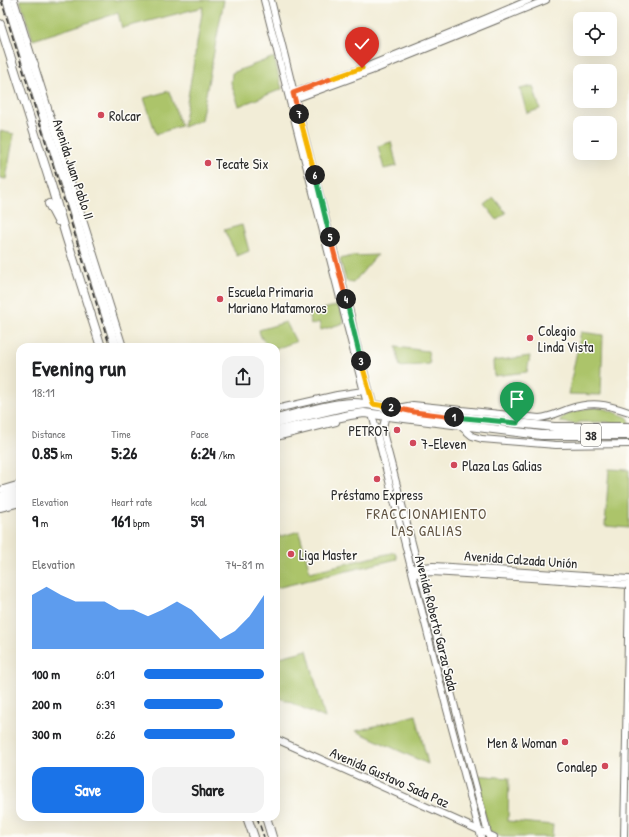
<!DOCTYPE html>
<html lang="en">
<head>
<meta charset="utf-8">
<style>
  body { margin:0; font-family:"Patrick Hand",sans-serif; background:#f2f2f2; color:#202124; height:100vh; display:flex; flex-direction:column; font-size:15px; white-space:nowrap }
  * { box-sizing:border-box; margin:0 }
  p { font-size:13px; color:#757577 }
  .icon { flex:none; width:22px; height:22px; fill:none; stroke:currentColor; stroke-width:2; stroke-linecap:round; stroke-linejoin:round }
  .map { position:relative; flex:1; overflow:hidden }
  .details { position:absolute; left:16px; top:343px; width:264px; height:478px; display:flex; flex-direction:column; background:#fff; border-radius:12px; box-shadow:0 4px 16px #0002 }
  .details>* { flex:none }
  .controls { position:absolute; left:573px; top:12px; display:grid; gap:8px }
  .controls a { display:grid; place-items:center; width:44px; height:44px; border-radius:8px; background:#fff; box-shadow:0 4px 16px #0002; font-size:20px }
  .pin { position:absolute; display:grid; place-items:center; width:34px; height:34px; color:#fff; margin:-41px -17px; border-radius:50% 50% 50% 0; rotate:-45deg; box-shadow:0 0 4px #0007 }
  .pin .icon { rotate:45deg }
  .km { position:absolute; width:20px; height:20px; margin:-10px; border-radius:50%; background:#222; color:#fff; font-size:11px; line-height:20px; text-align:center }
  .round { display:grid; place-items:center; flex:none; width:42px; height:42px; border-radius:12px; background:#f2f2f2 }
  .summary { display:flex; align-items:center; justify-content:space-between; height:68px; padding:0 16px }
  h1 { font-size:22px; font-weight:700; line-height:30px }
  .figures { display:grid; grid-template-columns:repeat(3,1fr); gap:6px; height:68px; padding:4px 16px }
  .figures div { display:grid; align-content:center }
  .figures b { font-size:17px; font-weight:700 }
  .figures small { font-size:11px; font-weight:400 }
  .figures p { font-size:11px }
  .chart { height:112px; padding:8px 16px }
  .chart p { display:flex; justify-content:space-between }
  .chart svg { width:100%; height:72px; margin-top:4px; fill:#1a73e8; opacity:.7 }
  .cta { display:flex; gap:8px; margin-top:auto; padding:8px 16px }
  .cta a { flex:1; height:46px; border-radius:12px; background:#1a73e8; color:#fff; font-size:16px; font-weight:700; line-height:46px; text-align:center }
  .cta a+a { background:#f2f2f2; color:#202124 }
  ul { padding:0 16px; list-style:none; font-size:13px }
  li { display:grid; grid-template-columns:64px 48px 1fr; align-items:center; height:30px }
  li i { height:10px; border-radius:5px; background:#1a73e8 }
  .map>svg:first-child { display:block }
</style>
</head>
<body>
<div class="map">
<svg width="629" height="837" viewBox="0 0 629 837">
  <rect width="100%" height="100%" fill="#fdfcf7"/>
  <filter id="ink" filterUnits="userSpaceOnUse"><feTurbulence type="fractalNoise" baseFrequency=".025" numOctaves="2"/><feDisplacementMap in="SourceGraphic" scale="8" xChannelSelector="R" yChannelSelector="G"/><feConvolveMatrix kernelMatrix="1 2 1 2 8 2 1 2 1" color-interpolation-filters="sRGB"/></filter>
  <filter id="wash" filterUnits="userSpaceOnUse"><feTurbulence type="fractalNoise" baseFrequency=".012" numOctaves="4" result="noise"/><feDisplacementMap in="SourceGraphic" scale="16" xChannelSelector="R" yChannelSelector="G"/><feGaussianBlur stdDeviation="0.9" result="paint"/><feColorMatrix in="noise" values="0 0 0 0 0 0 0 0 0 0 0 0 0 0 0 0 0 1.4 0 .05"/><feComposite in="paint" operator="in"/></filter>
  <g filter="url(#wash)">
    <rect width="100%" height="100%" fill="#f2edd7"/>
    <g fill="#acc46a" stroke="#6c784a">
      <polygon points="20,0 224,0 201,120 183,127 203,7 122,28 118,13 33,40"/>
      <polygon points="274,57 282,89 239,106 231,83 232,73"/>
      <polygon points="533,86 540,109 527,113 520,89"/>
      <polygon points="169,91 181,126 156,134 144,98"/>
      <polygon points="0,131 14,134 6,179 0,178"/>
      <polygon points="391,142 397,166 384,169 378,146"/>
      <polygon points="494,198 506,213 497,220 485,205"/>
      <polygon points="242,225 249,251 237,256 224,230"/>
      <polygon points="377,255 353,283 346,281 340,259 352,256"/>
      <polygon points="339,305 344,323 321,330 319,322 311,325 308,313"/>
      <path d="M 286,322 L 296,342 C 290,343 283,347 277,348 C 269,348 260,340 259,330 Z"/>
      <polygon points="581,332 603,335 601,395 568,394"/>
      <polygon points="396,347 428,351 430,364 400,367"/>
      <polygon points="530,356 527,372 494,376 493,361"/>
      <path d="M 594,407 L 606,409 L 627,417 L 629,419 L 629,424 L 612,424 L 608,422 L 580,422 L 576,424 L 560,422 C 563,411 585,409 594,407 Z"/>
      <polygon points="609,469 629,470 629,528 605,526"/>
      <polygon points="276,526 279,537 299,531 310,572 395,552 397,559 276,588"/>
      <polygon points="307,650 325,718 276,696 276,658"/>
      <polygon points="416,715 428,764 356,731"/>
      <polygon points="475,775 509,778 508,821 553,825 552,837 502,837 489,831"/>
    </g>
  </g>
  <g filter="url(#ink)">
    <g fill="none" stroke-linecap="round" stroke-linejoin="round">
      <g stroke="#716f67" stroke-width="8">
        <g id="minor">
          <polyline points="14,0 123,347"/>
          <polyline points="264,0 367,404"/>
          <path d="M 271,0 C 297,106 323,211 351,316 L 355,338 L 373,404"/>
          <polyline points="291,94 363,68 487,18 529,0"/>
          <polyline points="292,100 371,71 546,0"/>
          <path d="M 398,408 L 413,405 L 539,418 C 551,417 557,413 568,409 C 592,401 606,404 629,412"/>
          <polyline points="276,409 337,395 363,391"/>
          <polyline points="372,414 446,706 481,837"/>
          <polyline points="386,415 383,427 384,436 489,837"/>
          <path d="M 276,418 C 297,413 344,398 363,403"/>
          <polyline points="459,425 472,436 482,439 556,445 629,444"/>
          <polyline points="276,437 336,422"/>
          <polyline points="0,490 20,484"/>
          <polyline points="0,508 20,503"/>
          <polyline points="415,568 433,566 451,567 629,579"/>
          <polyline points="415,574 432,572 547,579 629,585"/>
          <polyline points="276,739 494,837"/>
          <polyline points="624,837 629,588"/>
        </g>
      </g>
      <g stroke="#716f67" stroke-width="10">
        <g id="major">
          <polyline points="7,0 116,347"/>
          <polyline points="0,24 52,188 66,236 101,347"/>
          <polyline points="27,51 34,64"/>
          <polyline points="49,204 58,221"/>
          <polyline points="276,423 343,407 367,404 414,412 554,427 629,427"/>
          <polyline points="276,431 350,415 364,413 541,435 629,435"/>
          <polyline points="0,503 20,498"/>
          <polyline points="247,817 254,837"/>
          <polyline points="266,817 272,837"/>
        </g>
      </g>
      <g stroke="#716f67" stroke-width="11">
        <polyline id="highway" points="0,498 14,492"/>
      </g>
      <use href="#minor" stroke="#fff" stroke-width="6"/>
      <use href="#major" stroke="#fff" stroke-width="8"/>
      <use href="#highway" stroke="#fff" stroke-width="9"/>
      <g stroke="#2b2b2b" stroke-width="1.5" stroke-dasharray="6 3" stroke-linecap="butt">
        <polyline points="1,0 110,347"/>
        <polyline points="257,817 264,837"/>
      </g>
    </g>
  </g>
  <g fill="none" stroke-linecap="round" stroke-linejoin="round" filter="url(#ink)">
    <g stroke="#fff" stroke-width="8">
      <polyline id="split-1" points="454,417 517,423"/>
    </g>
    <g stroke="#fff" stroke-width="8">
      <polyline id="split-2" points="391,407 414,412 454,417"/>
    </g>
    <g stroke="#fff" stroke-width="8">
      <polyline id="split-3" points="361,361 373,404 391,407"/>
    </g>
    <g stroke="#fff" stroke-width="8">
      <polyline id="split-4" points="346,299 361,361"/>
    </g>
    <g stroke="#fff" stroke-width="8">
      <polyline id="split-5" points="330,237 346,299"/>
    </g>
    <g stroke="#fff" stroke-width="8">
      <polyline id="split-6" points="315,175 330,237"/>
    </g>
    <g stroke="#fff" stroke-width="8">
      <polyline id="split-7" points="299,114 315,175"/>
    </g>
    <g stroke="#fff" stroke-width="8">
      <polyline id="split-8" points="299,114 293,93 333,78"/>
    </g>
    <g stroke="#fff" stroke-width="8">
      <polyline id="split-9" points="333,78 362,68"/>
    </g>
    <use href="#split-1" stroke="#22a559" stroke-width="5"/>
    <use href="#split-2" stroke="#f0652b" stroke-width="5"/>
    <use href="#split-3" stroke="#f5b400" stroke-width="5"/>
    <use href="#split-4" stroke="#22a559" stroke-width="5"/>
    <use href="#split-5" stroke="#f0652b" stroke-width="5"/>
    <use href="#split-6" stroke="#22a559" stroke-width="5"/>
    <use href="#split-7" stroke="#f5b400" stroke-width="5"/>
    <use href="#split-8" stroke="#f0652b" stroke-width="5"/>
    <use href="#split-9" stroke="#f5b400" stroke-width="5"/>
  </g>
  <g fill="#d1495b" stroke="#fdfcf7" stroke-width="1.5">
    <circle cx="101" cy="115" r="4"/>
    <circle cx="208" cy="163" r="4"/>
    <circle cx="220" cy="299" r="4"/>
    <circle cx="530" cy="338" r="4"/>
    <circle cx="397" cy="430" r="4"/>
    <circle cx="413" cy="443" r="4"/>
    <circle cx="454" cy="465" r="4"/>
    <circle cx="377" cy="479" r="4"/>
    <circle cx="291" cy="554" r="4"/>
    <circle cx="565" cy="742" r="4"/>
    <circle cx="605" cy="766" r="4"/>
  </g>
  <g text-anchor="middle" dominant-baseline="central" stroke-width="3" stroke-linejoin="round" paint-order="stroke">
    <rect fill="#fdfcf7" stroke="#6a6a68" stroke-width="1" x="581" y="424" width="20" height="22" rx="3"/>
    <g font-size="13" font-weight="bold" fill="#2b2b2b">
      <text x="591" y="435">38</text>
    </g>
    <g font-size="14" fill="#2b2b2b" stroke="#fdfcf7" text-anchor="start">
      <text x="109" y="115">Rolcar</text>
      <text x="216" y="163">Tecate Six</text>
      <text x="228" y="291">Escuela Primaria<tspan x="228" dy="16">Mariano Matamoros</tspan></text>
      <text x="538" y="330">Colegio<tspan x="538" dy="16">Linda Vista</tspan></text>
      <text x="389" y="430" text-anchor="end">PETRO7</text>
      <text x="421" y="443">7-Eleven</text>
      <text x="462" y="465">Plaza Las Galias</text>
      <text x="377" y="494" text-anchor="middle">Préstamo Express</text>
      <text x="299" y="554">Liga Master</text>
      <text x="557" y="742" text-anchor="end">Men &amp; Woman</text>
      <text x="597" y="766" text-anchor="end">Conalep</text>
    </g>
    <g font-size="14" fill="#2b2b2b" stroke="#fdfcf7">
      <text transform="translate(74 169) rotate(72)">Avenida Juan Pablo II</text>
      <text transform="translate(521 559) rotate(4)">Avenida Calzada Unión</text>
      <text transform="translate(437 623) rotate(76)">Avenida Roberto Garza Sada</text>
      <text transform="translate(390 777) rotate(24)">Avenida Gustavo Sada Paz</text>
    </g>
    <g font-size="15" letter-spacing="1" fill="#625544" stroke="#fdfcf7">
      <text x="427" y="513">FRACCIONAMIENTO<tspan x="427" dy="17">LAS GALIAS</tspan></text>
    </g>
  </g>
</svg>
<div class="controls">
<a><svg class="icon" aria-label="locate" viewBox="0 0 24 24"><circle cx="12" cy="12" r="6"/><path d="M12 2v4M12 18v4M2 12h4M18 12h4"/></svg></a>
<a>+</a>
<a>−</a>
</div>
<div class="pin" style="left:517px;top:423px;background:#1e9e55"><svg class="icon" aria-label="arrive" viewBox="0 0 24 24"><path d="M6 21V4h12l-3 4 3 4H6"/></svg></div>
<div class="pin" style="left:362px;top:68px;background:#d93025"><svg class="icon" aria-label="check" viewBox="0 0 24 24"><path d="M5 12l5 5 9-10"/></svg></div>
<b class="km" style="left:454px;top:417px">1</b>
<b class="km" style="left:391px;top:407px">2</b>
<b class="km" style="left:361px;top:361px">3</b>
<b class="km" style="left:346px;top:299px">4</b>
<b class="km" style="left:330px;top:237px">5</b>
<b class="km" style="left:315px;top:175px">6</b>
<b class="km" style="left:299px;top:114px">7</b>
<section class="details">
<div class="summary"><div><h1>Evening run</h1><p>18:11</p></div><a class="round"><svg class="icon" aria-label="share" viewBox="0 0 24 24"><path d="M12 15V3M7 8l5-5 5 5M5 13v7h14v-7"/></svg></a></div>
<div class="figures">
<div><p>Distance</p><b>0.85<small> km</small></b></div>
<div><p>Time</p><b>5:26</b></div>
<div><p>Pace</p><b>6:24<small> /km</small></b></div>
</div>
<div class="figures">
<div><p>Elevation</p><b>9<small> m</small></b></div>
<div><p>Heart rate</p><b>161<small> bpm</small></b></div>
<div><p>kcal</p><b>59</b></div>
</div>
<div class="chart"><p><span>Elevation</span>74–81 m</p>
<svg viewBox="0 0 160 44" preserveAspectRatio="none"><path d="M0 44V11L10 6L20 11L30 15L40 15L50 15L60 20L70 20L80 24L90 20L100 15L110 20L120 29L130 38L140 33L150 24L160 11V44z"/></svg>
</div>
<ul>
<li><b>100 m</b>6:01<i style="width:100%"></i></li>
<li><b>200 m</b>6:39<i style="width:66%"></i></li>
<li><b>300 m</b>6:26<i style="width:76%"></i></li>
</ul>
<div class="cta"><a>Save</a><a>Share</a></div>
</section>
</div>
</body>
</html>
